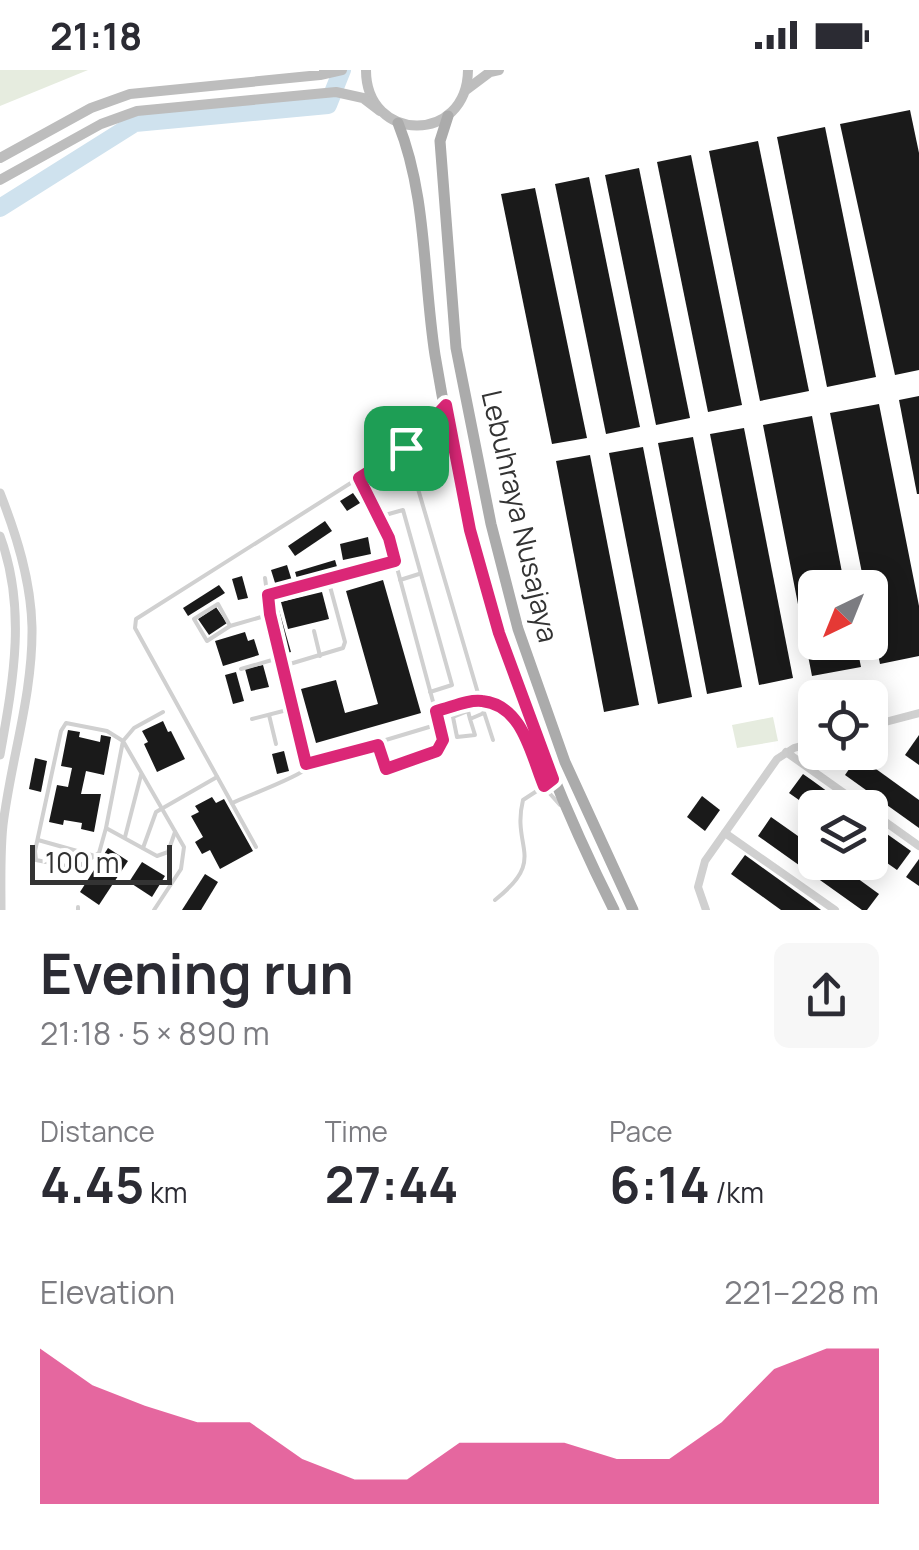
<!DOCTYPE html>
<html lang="en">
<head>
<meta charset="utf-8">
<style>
  body { margin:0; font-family:Manrope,sans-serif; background:#f7f7f7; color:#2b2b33; height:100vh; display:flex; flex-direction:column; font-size:38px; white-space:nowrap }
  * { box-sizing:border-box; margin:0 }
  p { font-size:32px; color:#7c7c81 }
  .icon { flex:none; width:55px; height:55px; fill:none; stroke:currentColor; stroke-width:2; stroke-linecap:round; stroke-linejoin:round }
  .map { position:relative; height:840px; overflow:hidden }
  .details { display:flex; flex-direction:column; background:#fff; flex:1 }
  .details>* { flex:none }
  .needle { width:65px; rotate:223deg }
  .fabs { position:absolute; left:798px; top:500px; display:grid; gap:20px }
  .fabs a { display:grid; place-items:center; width:90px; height:90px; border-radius:15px; background:#fff; box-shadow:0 5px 25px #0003; font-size:50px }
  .scale { position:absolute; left:30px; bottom:25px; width:142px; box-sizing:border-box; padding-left:10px; border:5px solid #333; border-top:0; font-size:28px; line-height:35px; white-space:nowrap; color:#333; -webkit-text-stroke:8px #fff; paint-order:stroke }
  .pin { position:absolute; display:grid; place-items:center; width:85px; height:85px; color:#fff; margin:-42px; border-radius:20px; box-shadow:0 5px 15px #0006 }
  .round { display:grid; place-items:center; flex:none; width:105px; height:105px; border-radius:15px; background:#f7f7f7 }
  .head { display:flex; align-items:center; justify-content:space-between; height:170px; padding:0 40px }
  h1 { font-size:55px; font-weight:700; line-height:75px }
  .figures { display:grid; grid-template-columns:repeat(3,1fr); gap:15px; height:170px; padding:10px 40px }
  .figures div { display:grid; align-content:center }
  .figures b { font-size:50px; font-weight:700 }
  .figures small { font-size:28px; font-weight:400 }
  .figures p { font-size:28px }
  .chart { height:280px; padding:20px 40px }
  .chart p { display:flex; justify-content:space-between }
  .chart svg { width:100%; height:180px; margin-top:10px; fill:#db2777; opacity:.7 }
  .status { display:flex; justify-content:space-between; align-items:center; height:70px; padding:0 50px; background:#fff; direction:ltr }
  .status svg { height:28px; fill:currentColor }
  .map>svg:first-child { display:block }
</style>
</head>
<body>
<div class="status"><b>21:18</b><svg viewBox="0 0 49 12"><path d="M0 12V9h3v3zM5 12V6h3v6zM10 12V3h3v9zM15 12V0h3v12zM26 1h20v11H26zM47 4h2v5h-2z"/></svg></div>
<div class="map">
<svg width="919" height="840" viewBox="0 0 919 840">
  <rect width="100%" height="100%" fill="#fff"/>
  <g fill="#e6ecdf">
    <polygon points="0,0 88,0 0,36"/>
    <polygon points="773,647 778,671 737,678 732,655"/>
  </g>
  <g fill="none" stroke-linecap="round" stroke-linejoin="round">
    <polyline stroke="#cfe2ee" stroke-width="18" points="0,138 135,53 328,35 342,0"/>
  </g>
  <g fill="#1a1a1a">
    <polygon points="910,40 919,83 919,300 895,305 840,54"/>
    <polygon points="825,57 876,307 827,317 777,67"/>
    <polygon points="758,71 809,321 760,331 709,81"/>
    <polygon points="691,85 742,335 708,342 657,92"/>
    <polygon points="639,98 690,348 656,355 605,105"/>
    <polygon points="589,107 640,357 606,364 555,114"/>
    <polygon points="535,118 587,368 552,374 501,124"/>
    <polygon points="919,326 919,424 917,424 899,330"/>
    <polygon points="879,334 919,536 919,586 880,594 870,544 870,518 865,518 830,343"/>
    <polygon points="812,346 845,518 815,518 815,572 856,572 861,597 812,606 763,355"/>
    <polygon points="744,358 793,608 759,615 710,364"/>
    <polygon points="693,367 742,617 707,624 658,373"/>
    <polygon points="643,377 692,627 658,634 609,383"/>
    <polygon points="590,385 639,635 604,642 556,391"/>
    <polygon points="353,423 360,433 347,441 340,431"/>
    <polygon points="325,451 332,461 295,486 288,476"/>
    <polygon points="368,467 371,484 343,490 340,474"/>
    <polygon points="335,490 338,500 298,512 295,502"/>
    <polygon points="287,495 292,511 276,516 271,500"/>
    <polygon points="242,506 248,528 238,530 232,509"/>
    <polygon points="383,510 421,643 316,673 301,619 336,610 345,643 378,634 346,521"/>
    <polygon points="219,515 225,523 188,546 183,538"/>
    <polygon points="322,522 329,549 288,559 281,532"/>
    <polygon points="216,537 227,553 209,565 198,549"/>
    <polygon points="279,540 291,582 282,584 271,542"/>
    <polygon points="245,562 248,571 254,569 259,585 223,596 215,571"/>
    <polygon points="263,595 269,617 251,621 245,599"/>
    <polygon points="236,602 244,631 233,634 225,605"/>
    <polygon points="163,651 168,662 171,661 185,689 157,702 144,674 148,672 142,661"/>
    <polygon points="68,660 80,662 79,667 100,672 101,665 111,667 104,705 86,701 81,724 101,724 94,762 81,759 82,753 64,750 63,755 49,752 57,715 68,717 72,698 61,696"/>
    <polygon points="919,665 919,695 905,685"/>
    <polygon points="284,681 289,701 277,704 272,684"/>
    <polygon points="858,686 919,730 919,758 845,705"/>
    <polygon points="35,688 47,691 41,722 29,719"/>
    <polygon points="803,704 813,711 850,738 815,738 815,741 809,737 789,723"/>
    <polygon points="702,726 720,740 705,761 687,747"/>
    <polygon points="212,727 216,733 224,729 253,781 220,799 210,780 202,784 195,772 203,767 191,746 199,742 195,736"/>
    <polygon points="771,747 815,778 815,792 835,792 879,824 867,840 862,840 758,766"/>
    <polygon points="870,752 911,781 897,800 870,781"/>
    <polygon points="108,778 128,791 99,835 80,822"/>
    <polygon points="745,785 813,834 821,840 781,840 731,804"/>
    <polygon points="919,789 919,816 906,807"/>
    <polygon points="142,792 165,806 152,827 129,812"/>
    <polygon points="205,804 218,812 201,840 182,840"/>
  </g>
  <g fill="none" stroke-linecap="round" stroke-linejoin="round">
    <g stroke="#d0d0d0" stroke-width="4">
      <polyline points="442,339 406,378 480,630 502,636 517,650 544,717 560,735"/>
      <polyline points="378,447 403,440 452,615 430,622"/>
      <polyline points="400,510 419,504"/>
      <polyline points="269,525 395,491"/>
      <polyline points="230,556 218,534 194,549 207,571 230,556 268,545"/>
      <polyline points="314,561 320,586"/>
      <polyline points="283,596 343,578 345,572 328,509"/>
      <polyline points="241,599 279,588"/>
      <polyline points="436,641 480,630 493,670"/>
      <polyline points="269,645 276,674"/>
      <polyline points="252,649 291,639"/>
      <polyline points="470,649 468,641 453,647 457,667 475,665 470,649 484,643"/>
      <polyline points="378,675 386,699 437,681 443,670 439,654"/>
      <polyline points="306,694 439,654 389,468 359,407"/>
      <path d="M 232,733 C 247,726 301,706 307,698 L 270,544 L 265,508"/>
      <polyline points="106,758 99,783 76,798 36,790 35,781 61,661 66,653 107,661 123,671 106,758 157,786 168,782 175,762"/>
      <polyline points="125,767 141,705"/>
      <polyline points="38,770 95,786"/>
      <polyline points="256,777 135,558 136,549 406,378"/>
      <polyline points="143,778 156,742 217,707"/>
      <path d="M 495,830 C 548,788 511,779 523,730 L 546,715"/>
      <polyline points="78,837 78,840"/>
      <polyline points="154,840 181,799 184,777 123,671 134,658 163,642"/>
    </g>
    <g stroke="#d0d0d0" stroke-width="8">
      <polyline points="870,656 919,643"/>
      <polyline points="786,682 865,738"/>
      <polyline points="870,741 919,776"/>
      <polyline points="725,763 835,840"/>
      <polyline points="706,840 698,817 705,791 777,689 794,678 815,672"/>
    </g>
    <g stroke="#d0d0d0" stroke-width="9">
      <path d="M 0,423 C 17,466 31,511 32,557 C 33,625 11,689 3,755 C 0,783 1,812 1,840"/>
      <path d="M 0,466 C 27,539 13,612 0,685"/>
    </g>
    <g stroke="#bdbdbd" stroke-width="10">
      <path d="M 366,0 C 366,73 467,75 468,0"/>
      <polyline points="466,20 490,2 499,0"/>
      <polyline points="0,88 91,38 130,24 320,5 342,0"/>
      <polyline points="0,110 101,54 137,41 336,22 363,28 380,41"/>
    </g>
    <g stroke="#ababab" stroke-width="11">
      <polyline points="448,46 440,71 456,278 491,454 518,559 565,692 633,840"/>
      <path d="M 398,53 C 427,125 423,208 435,285 C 467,479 526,665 614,840"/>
    </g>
  </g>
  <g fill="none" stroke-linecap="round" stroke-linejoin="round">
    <g stroke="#fff" stroke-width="20">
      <path id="route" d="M 446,335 L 470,460 L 499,563 L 553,709 L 544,716 C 531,685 523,635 482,631 C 468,629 450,638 436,641 L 443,670 L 437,681 L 386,699 L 378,675 L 306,694 L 270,544 L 268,525 L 395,491 L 389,468 L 359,408 L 406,378 Z"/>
    </g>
    <use href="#route" stroke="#db2777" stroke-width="12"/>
  </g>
  <g text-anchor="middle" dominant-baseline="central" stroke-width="10" stroke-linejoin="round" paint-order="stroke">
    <g font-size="28" fill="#333" stroke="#fff">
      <text transform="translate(521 446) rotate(77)">Lebuhraya Nusajaya</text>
    </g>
  </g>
</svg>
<div class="fabs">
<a><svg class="needle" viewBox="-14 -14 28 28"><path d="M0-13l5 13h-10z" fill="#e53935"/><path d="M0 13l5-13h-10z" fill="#7c7c81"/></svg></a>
<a><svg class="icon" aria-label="locate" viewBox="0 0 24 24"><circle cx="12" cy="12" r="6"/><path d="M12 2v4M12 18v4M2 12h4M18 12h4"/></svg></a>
<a><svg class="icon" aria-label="layers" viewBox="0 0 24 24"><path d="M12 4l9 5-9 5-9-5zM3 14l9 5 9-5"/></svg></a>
</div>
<div class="scale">100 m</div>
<div class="pin" style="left:406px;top:378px;background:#1e9e55"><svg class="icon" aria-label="arrive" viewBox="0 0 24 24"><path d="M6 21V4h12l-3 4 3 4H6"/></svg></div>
</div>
<section class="details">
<div class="head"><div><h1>Evening run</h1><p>21:18 · 5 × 890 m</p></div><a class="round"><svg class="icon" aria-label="share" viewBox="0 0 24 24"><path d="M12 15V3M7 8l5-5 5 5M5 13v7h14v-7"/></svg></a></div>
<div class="figures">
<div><p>Distance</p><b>4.45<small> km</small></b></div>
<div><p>Time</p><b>27:44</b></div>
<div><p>Pace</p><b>6:14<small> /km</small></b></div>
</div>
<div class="chart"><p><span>Elevation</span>221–228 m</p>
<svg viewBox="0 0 160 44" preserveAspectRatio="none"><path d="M0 44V6L10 15L20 20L30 24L40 24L50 33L60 38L70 38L80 29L90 29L100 29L110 33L120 33L130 24L140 11L150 6L160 6V44z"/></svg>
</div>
</section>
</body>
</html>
